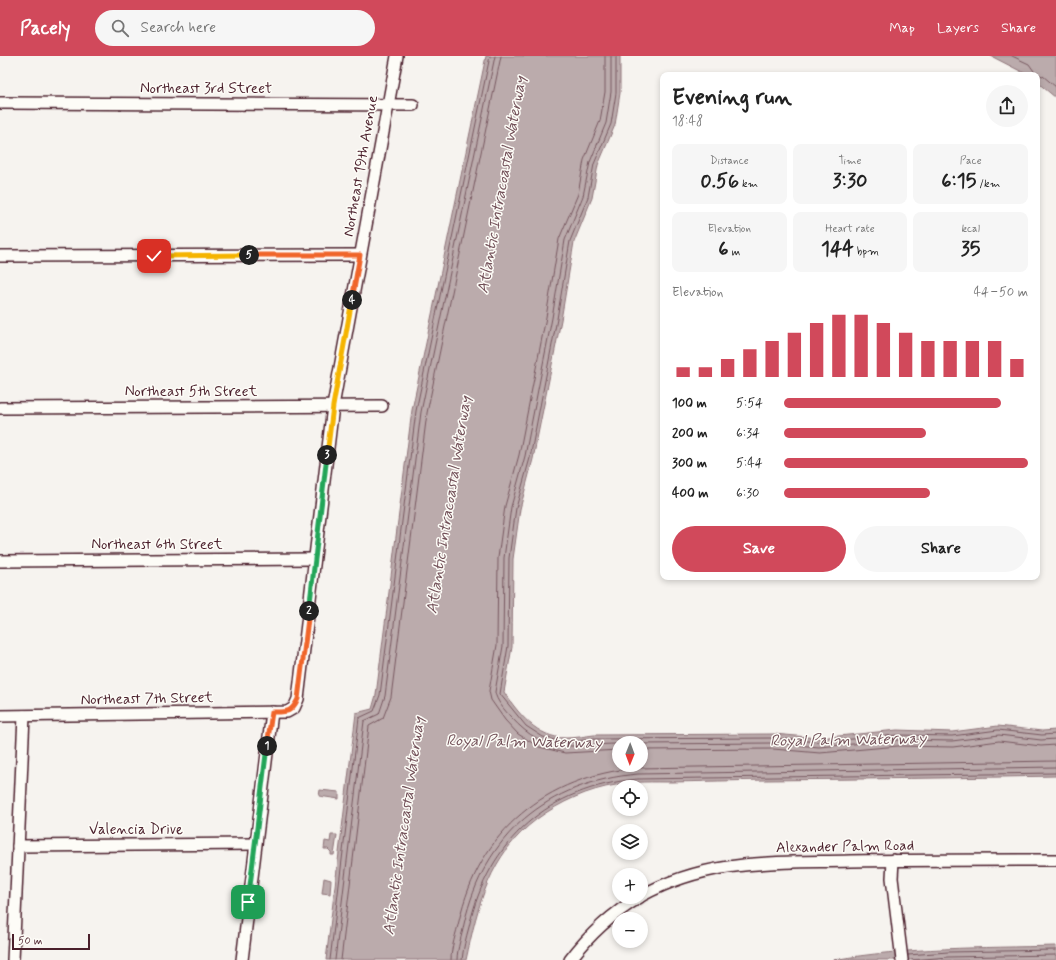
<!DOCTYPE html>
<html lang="en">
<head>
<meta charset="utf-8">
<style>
  body { margin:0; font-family:Mynerve,sans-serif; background:#f6f6f6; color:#222; height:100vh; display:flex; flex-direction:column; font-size:15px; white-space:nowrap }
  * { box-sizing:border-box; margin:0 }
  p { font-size:13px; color:#767676 }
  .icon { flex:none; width:22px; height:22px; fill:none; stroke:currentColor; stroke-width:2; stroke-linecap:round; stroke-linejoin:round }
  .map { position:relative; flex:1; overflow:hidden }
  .side { position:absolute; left:660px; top:16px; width:380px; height:508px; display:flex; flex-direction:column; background:#fff; border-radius:8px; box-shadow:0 2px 6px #0003 }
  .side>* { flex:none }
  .needle { width:26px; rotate:181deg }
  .tools { position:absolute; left:612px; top:680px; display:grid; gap:8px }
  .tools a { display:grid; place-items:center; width:36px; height:36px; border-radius:50%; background:#fff; box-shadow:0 2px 6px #0003; font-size:20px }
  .scale { position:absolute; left:12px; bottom:10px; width:78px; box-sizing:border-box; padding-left:4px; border:2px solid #4a1f2b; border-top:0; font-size:11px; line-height:14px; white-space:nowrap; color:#4a1f2b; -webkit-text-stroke:3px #fdfcf7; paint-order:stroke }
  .pin { position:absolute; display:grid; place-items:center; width:34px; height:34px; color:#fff; margin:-17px; border-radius:8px; box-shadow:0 2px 6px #0006 }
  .km { position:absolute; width:20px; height:20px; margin:-10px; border-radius:50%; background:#222; color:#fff; font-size:11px; line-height:20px; text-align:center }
  .round { display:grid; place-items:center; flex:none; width:42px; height:42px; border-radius:21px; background:#f6f6f6 }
  .head { display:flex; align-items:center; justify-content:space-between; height:68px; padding:0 12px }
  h1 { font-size:22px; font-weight:700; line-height:30px }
  .figures { display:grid; grid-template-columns:repeat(3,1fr); gap:6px; height:68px; padding:4px 12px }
  .figures div { display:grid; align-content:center; border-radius:8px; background:#f6f6f6; text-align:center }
  .figures b { font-size:20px; font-weight:700 }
  .figures small { font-size:11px; font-weight:400 }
  .figures p { font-size:11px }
  .chart { height:112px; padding:8px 12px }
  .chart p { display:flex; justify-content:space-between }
  .chart svg { width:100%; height:72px; margin-top:4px; stroke:#d1495b; stroke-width:6 }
  .primary-button { display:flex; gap:8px; margin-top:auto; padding:8px 12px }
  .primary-button a { flex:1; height:46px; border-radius:24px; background:#d1495b; color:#fff; font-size:16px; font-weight:700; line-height:46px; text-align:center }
  .primary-button a+a { background:#f6f6f6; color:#222 }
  ul { padding:0 12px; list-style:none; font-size:13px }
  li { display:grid; grid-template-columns:64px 48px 1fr; align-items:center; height:30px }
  li i { height:10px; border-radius:5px; background:#d1495b }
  header { display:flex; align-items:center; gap:24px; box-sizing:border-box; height:56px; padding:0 20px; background:#d1495b; color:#fff }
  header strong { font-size:19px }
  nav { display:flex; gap:22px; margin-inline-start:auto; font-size:14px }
  .search { width:280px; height:36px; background:#f6f6f6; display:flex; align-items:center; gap:10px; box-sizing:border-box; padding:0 14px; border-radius:22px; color:#767676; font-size:15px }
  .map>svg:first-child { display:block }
</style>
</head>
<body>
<header>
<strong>Pacely</strong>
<div class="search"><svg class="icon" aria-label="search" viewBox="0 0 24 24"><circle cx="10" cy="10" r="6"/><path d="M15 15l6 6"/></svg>Search here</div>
<nav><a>Map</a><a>Layers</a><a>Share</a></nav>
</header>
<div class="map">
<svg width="1056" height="904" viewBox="0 0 1056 904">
  <rect width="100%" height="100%" fill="#f6f3ef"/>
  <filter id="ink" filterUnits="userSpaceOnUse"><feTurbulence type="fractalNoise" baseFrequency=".025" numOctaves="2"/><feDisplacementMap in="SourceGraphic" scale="8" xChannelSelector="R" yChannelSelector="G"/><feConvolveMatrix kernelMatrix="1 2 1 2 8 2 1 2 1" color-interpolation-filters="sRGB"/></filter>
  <g filter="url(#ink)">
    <g fill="#bbabac" stroke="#8e7378" fill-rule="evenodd">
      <path d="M 486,0 L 620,0 L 620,37 L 615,69 L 598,109 L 592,142 L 574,186 L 561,264 L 533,403 L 520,453 L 513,503 L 512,591 L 504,636 C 518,657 537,682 566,682 C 576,682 585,680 594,679 L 774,678 L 819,682 L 897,674 L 952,676 L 998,670 L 1042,675 L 1056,674 L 1056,720 C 959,722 862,723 765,724 C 734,725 703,725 672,726 C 653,726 634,725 616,729 C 589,733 560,746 537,763 C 489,799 478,849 466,904 L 326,904 L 356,657 L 372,653 L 376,639 L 412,354 ZM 619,687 L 641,687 L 641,709 L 619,709 Z"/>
      <polygon points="991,0 1056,0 1056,42 1037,26 1037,19 1028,19"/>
      <polygon points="320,734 339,736 339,743 319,740"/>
      <polygon points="331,779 337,779 334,799 331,799 331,796 328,793 324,793 325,785 330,786"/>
      <polygon points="324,822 331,824 330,838 322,837"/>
      <path d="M 1056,890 L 1056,904 L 833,904 C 907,891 982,892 1056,890 Z"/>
    </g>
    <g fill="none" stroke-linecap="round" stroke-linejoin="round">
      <g stroke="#77575f" stroke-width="1">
        <polyline points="605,0 605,36 600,65 584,104 578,138 559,183 546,261 519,399 505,450 498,502 497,589 489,635 491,644 505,664 518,678 539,691 565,697 619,694"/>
        <path d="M 611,0 L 611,36 L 606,67 L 590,106 L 583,140 L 565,184 L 552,262 L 525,400 L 511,451 L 504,502 L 503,590 L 495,636 C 496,644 505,655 511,661 C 547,701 572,688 619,688"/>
        <polyline points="616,0 616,37 611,68 594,108 588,141 570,185 557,263 530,402 516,452 509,502 508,590 500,638 526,670 543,681 565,686 595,683 774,682 819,686 897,679 952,680 998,674 1042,679 1056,678"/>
        <polyline points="1012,0 1029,8 1036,18 1043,20 1056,31"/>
        <polyline points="641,688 774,687 819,691 898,684 952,685 999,679 1041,684 1056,683"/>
        <polyline points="641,694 773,693 820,697 898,690 953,691 999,685 1041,690 1056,689"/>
        <polyline points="908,899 948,896 1056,894"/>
        <polyline points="330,904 359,662 374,655 380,639 416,355 490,0"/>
        <polyline points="335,904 364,665 379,658 385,640 421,356 495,0"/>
        <polyline points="341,904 369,670 383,662 391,641 427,357 501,0"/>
        <path d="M 451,904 C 451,891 456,878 459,865 C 479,775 546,720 637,712 L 1056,705"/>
        <path d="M 457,904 C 457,892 462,880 464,868 C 484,779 547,726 638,718 L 1056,711"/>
        <path d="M 462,904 C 463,893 466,882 469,871 C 488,784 549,731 638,723 L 1056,717"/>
        <polyline points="912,904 948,901 1056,899"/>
      </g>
      <g stroke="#4a1f2b" stroke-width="14">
        <g id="minor">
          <polyline points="0,47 413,49"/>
          <polyline points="0,200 360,199"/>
          <polyline points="0,352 382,350"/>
          <polyline points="0,505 314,503"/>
          <polyline points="0,660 287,656 294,652 298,643 333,350 397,0"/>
          <polyline points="18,790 255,788"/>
          <polyline points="893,804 892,822 902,904"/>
          <path d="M 641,840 C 709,802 775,807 850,805 C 919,804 987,804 1056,804"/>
          <polyline points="13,904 24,660"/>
          <polyline points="242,904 272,656"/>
          <path d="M 570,904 C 589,879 613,857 640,841"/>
        </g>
      </g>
      <use href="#minor" stroke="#fdfcf7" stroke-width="11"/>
    </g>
  </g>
  <g fill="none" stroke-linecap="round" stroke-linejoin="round" filter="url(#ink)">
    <g stroke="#fff" stroke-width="8">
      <polyline id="split-1" points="248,846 267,690"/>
    </g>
    <g stroke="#fff" stroke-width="8">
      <path id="split-2" d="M 267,690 L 272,656 C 287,656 291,657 298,643 L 309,555"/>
    </g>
    <g stroke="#fff" stroke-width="8">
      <polyline id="split-3" points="309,555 327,399"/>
    </g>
    <g stroke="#fff" stroke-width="8">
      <polyline id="split-4" points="327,399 333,350 352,244"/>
    </g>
    <g stroke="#fff" stroke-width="8">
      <polyline id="split-5" points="249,199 360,199 352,244"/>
    </g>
    <g stroke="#fff" stroke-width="8">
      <polyline id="split-6" points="154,200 249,199"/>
    </g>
    <use href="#split-1" stroke="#22a559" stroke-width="5"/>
    <use href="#split-2" stroke="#f0652b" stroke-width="5"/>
    <use href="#split-3" stroke="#22a559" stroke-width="5"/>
    <use href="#split-4" stroke="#f5b400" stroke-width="5"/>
    <use href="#split-5" stroke="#f0652b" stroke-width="5"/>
    <use href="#split-6" stroke="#f5b400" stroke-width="5"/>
  </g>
  <g text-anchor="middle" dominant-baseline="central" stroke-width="3" stroke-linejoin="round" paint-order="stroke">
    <g font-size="15" fill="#4a1f2b" stroke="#fdfcf7">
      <text x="206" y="33">Northeast 3rd Street</text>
      <text transform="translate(361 110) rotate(-80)">Northeast 19th Avenue</text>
      <text x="191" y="336">Northeast 5th Street</text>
      <text x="157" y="489">Northeast 6th Street</text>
      <text transform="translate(147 643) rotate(-1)">Northeast 7th Street</text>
      <text x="136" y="774">Valencia Drive</text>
      <text transform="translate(845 791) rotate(-1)">Alexander Palm Road</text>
    </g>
    <g font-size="16" font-style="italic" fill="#725058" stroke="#fdfcf7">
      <text transform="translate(502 129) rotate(-80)">Atlantic Intracoastal Waterway</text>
      <text transform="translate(449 449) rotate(-81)">Atlantic Intracoastal Waterway</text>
      <text transform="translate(848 684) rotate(-1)">Royal Palm Waterway</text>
      <text transform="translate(524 686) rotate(1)">Royal Palm Waterway</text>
      <text transform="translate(404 770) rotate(-82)">Atlantic Intracoastal Waterway</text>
    </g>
  </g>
</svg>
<div class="tools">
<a><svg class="needle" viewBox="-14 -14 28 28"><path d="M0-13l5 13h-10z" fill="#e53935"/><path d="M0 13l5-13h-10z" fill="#767676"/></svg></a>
<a><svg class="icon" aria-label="locate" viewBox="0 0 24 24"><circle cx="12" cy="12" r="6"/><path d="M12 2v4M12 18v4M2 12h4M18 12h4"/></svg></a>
<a><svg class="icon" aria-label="layers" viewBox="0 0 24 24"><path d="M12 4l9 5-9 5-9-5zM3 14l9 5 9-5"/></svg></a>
<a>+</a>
<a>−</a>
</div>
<div class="scale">50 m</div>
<div class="pin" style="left:248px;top:846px;background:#1e9e55"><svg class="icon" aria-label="arrive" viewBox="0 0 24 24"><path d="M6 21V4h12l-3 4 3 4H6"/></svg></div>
<div class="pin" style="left:154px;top:200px;background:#d93025"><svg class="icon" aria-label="check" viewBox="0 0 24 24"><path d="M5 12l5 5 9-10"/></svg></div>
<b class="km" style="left:267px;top:690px">1</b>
<b class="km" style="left:309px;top:555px">2</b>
<b class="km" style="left:327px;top:399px">3</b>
<b class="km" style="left:352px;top:244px">4</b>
<b class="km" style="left:249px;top:199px">5</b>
<section class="side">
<div class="head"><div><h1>Evening run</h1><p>18:48</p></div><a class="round"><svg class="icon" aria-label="share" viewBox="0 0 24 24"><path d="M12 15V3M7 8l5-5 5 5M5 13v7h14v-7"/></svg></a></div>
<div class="figures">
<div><p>Distance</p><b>0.56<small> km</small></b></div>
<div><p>Time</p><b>3:30</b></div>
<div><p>Pace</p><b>6:15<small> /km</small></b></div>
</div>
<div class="figures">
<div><p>Elevation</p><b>6<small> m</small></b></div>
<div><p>Heart rate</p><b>144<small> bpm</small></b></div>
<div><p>kcal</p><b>35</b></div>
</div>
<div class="chart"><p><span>Elevation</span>44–50 m</p>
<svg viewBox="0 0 160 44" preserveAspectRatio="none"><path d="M5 44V38M15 44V38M25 44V33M35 44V27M45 44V22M55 44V17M65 44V11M75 44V6M85 44V6M95 44V11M105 44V17M115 44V22M125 44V22M135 44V22M145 44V22M155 44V33"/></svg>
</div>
<ul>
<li><b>100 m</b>5:54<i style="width:89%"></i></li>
<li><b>200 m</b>6:34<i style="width:58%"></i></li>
<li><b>300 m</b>5:44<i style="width:100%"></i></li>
<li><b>400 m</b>6:30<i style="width:60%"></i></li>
</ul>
<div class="primary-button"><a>Save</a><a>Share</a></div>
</section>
</div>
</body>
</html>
